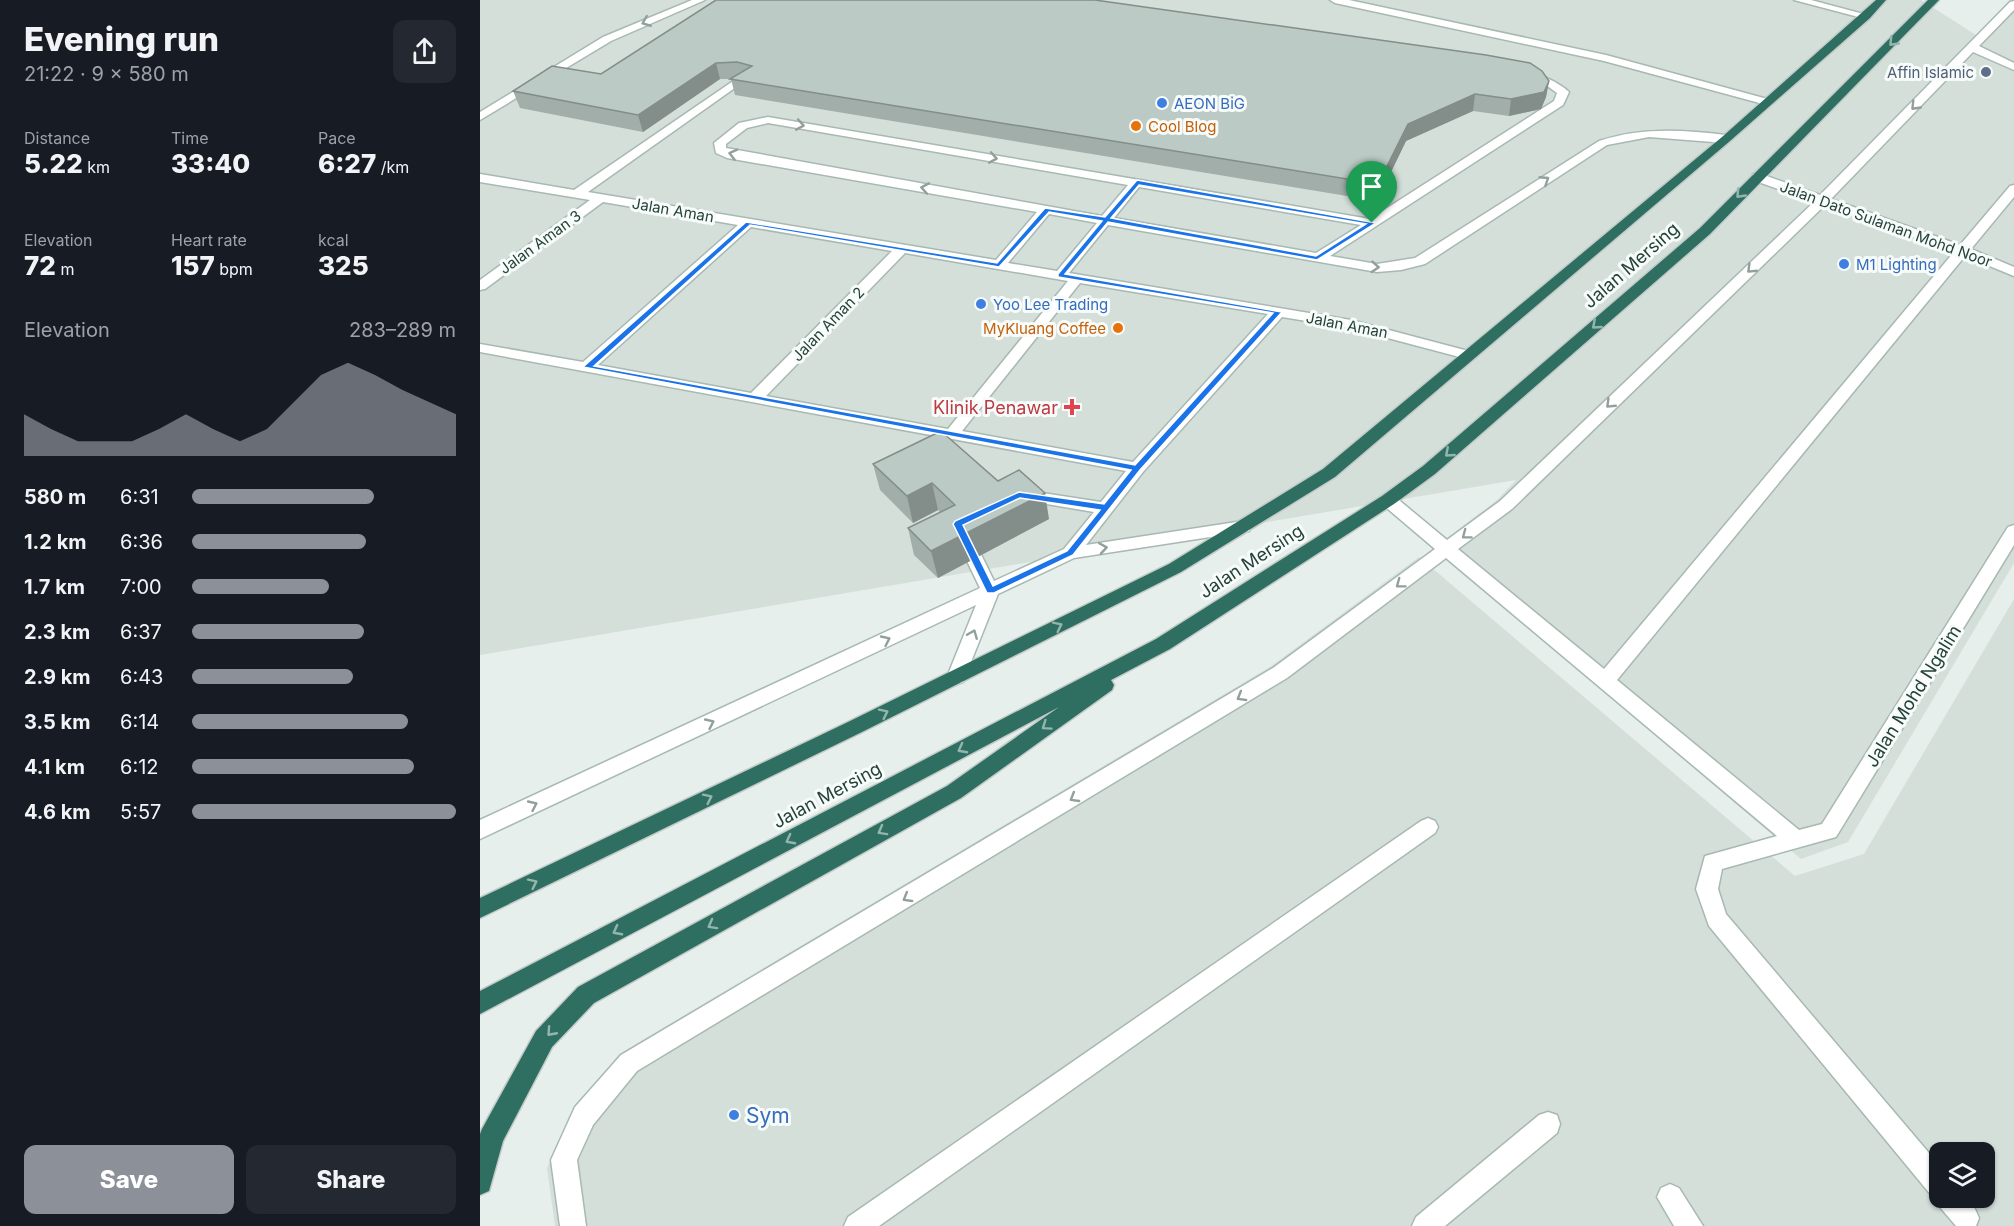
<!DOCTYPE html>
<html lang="en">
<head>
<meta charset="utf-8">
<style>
  body { margin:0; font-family:Inter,sans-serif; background:#242831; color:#f1f3f6; height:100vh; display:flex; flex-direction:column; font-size:22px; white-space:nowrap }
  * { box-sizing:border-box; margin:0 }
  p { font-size:20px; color:#9ea1a6 }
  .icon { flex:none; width:33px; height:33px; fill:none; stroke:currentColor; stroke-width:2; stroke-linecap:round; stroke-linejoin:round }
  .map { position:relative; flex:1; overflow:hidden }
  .details { display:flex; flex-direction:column; background:#171b24; width:480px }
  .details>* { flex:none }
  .tools { position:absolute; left:1449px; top:1142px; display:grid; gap:12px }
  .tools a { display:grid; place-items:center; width:66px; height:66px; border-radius:12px; background:#171b24; box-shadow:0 2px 4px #0004; font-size:30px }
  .pin { position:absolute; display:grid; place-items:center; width:51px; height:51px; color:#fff; margin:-62px -26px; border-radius:50% 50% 50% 0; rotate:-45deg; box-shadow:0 0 6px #0007 }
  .pin .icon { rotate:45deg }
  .round { display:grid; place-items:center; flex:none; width:63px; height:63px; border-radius:12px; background:#242831 }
  .headline { display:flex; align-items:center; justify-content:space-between; height:102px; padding:0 24px }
  h1 { font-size:33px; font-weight:800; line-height:45px }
  .stats { display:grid; grid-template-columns:repeat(3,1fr); gap:9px; height:102px; padding:6px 24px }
  .stats div { display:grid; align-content:center }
  .stats b { font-size:26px; font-weight:800 }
  .stats small { font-size:16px; font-weight:400 }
  .stats p { font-size:16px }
  .chart { height:168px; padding:12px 24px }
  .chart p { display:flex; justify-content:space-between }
  .chart svg { width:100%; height:108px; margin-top:6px; fill:#8c9099; opacity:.7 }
  .action { display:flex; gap:12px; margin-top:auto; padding:12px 24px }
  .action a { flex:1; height:69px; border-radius:12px; background:#8c9099; color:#fff; font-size:24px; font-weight:800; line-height:69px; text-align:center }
  .action a+a { background:#242831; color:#f1f3f6 }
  ul { padding:0 24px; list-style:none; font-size:20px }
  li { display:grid; grid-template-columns:96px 72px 1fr; align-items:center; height:45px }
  li i { height:15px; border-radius:8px; background:#8c9099 }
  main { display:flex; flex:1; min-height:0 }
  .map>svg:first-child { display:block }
</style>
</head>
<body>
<main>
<section class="details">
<div class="headline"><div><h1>Evening run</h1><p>21:22 · 9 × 580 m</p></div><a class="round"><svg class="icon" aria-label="share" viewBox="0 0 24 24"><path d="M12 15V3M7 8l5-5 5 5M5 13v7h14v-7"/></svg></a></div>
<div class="stats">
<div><p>Distance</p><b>5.22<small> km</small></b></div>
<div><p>Time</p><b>33:40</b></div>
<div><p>Pace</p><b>6:27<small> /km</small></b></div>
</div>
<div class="stats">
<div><p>Elevation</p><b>72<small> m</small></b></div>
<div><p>Heart rate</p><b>157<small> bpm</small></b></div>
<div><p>kcal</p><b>325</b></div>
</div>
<div class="chart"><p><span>Elevation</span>283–289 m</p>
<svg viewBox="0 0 160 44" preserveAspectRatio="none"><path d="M0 44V27L10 33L20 38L30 38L40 38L50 33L60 27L70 33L80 38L90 33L100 22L110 11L120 6L130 11L140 17L150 22L160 27V44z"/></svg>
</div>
<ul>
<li><b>580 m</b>6:31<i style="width:69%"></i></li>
<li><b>1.2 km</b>6:36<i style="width:66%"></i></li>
<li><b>1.7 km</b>7:00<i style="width:52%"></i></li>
<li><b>2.3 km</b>6:37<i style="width:65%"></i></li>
<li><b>2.9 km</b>6:43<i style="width:61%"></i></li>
<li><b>3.5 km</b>6:14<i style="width:82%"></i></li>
<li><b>4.1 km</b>6:12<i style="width:84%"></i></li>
<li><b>4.6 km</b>5:57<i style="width:100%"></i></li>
</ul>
<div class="action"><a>Save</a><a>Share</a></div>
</section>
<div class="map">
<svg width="1534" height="1226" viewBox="0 0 1534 1226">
  <rect width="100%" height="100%" fill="#e6efeb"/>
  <g fill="#d4dfda" fill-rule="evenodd">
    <polygon points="0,0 1441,0 1496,35 1530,0 1534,0 1534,563 1368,842 1321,859 954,548 1017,500 1036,480 0,655"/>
    <path d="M 939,557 L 1315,876 L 1384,854 L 1534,599 L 1534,1226 L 75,1226 L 67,1168 L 92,1113 L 139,1054 L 790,667 ZM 1460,1152 L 1504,1152 L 1504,1197 L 1460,1197 Z"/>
  </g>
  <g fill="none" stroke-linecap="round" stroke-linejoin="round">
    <g stroke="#a8b8b2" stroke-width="3">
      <g id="minor">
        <polygon points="212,0 225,0 131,41 0,120 0,112 123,37"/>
        <polygon points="850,0 869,0 1126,55 1291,100 1293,102 1287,105 1124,61 855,3"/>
        <polygon points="1314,0 1331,0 1391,16 1386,19"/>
        <path d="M 1534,1 L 1534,10 L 1499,46 L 1534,63 L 1534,70 L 1493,52 L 1351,199 L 1480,245 L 1530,186 L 1534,185 L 1534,197 L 1491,249 L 1534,267 L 1534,276 L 1485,256 L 1137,680 L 1319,830 L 1342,824 L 1528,527 L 1534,525 L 1534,545 L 1356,837 L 1242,869 L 1238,889 L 1246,914 L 1460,1166 L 1460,1197 L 1485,1197 L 1495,1209 L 1499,1218 L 1496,1226 L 1476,1226 L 1459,1206 L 1455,1197 L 1451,1195 L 1229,926 L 1216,889 L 1225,856 L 1297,836 L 966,558 L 807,678 L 157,1071 L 113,1125 L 97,1160 L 106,1226 L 80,1226 L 71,1160 L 95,1107 L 141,1055 L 793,668 L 955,549 L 902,504 L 900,500 L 902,496 L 914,496 L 967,540 L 1020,501 L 1334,202 L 1273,180 L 1273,174 L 1281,174 L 1340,195 L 1530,2 ZM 1345,205 L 1474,252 L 1124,669 L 978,549 L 1032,509 Z"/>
        <path d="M 1046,71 C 1061,75 1077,81 1089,92 L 1083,105 L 850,256 L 897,264 L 935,258 L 1119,141 C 1162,127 1202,130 1246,135 L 1252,139 L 1246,143 L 1169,137 L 1127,145 L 945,264 L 921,270 L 897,272 L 628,225 L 589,273 L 871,320 L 992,352 L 994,355 L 987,359 L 870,328 L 802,317 L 663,472 L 606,545 L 763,521 L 769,523 L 771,527 L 769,531 L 594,558 L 518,594 L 483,682 L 476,684 L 469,682 L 467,677 L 496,605 L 0,839 L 0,820 L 500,588 L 476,538 L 479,534 L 491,534 L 514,581 L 584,549 L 614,512 L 543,500 L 537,499 L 535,495 L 537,491 L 543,490 L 621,502 L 646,471 L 0,352 L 0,344 L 103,362 L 258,225 L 123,202 L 5,289 L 0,290 L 0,280 L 110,200 L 0,182 L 0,174 L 94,190 L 262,75 L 266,76 L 266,80 L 108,192 L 516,260 L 557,212 L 247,158 L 236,153 L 234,143 L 259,123 L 288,117 L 890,219 L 1074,101 L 1077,93 L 1066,85 L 1042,76 L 1042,72 ZM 288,123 L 648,185 L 622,216 L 246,148 L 246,144 L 267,128 ZM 659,187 L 881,225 L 836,253 L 634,218 ZM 569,214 L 617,223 L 577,271 L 528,263 ZM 271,227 L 412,251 L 271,393 L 118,365 ZM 425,253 L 588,281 L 468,429 L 286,396 ZM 600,283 L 788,314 L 653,462 L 482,431 Z"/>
        <polygon points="948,818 955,821 958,827 955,833 399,1226 364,1226 368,1217 941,821"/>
        <polygon points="1068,1112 1077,1115 1080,1124 1077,1133 965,1226 932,1226 936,1217 1059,1115"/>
        <polygon points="1190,1184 1199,1188 1223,1226 1194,1226 1177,1197 1181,1188"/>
      </g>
    </g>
    <g stroke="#c2cac8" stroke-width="3">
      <g id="highway">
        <polygon points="1396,0 1406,0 1390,18 1250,141 855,477 701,572 382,732 0,918 0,898 368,722 689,564 843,469 1242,137"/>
        <polygon points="1448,0 1459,0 1230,234 955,474 914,504 690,649 631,680 634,685 632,690 481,798 114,1003 72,1047 23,1141 9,1191 0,1195 0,1134 2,1129 56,1031 98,987 467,786 579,707 0,1014 0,991 676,639 902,496 943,466 1220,228"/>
      </g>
    </g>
    <use href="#minor" fill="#fff" fill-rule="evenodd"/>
    <use href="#highway" fill="#2f6f62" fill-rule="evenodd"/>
  </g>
  <g fill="#a1aea9">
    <polygon points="236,0 1069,81 1066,97 1061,109 1029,116 993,111 926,141 897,201 255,95 251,79 240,79 163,132 40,108 33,91 121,74"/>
    <polygon points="393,464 518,481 569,519 458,578 434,555 428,528 460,512 458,510 433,523 400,490"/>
  </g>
  <g fill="#838d89">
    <polygon points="236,63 240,79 163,132 158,115"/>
    <polygon points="1069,81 1066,97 1061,109 1029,116 1031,99"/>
    <polygon points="995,94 993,111 926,141 897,201 898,184 928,124"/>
    <polygon points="452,483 458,510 433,523 427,496"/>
    <polygon points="565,493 569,519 458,578 451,551"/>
  </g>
  <g fill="#bbcac4" stroke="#838d89" stroke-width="1.5">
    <polygon points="236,0 615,0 1006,55 1050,63 1062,71 1069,81 1064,92 1031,99 995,94 928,124 898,184 250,79 272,66 257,62 236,63 158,115 33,91 72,66 121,74"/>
    <polygon points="461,431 518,481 539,470 565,493 451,551 428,528 475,505 452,483 427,496 393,464"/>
  </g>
  <defs><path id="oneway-chevron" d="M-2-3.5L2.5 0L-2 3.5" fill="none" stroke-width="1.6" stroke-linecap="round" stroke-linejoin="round" transform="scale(1.5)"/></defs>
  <g stroke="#92a09c">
    <use href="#oneway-chevron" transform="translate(166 22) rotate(158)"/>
    <use href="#oneway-chevron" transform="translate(1435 106) rotate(134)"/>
    <use href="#oneway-chevron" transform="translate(320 125) rotate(10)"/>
    <use href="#oneway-chevron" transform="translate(253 154) rotate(-166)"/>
    <use href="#oneway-chevron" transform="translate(513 158) rotate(10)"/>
    <use href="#oneway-chevron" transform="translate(1065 180) rotate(-33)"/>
    <use href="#oneway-chevron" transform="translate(445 188) rotate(-170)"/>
    <use href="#oneway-chevron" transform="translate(895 267) rotate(4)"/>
    <use href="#oneway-chevron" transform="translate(1271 269) rotate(136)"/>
    <use href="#oneway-chevron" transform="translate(1130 404) rotate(136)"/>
    <use href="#oneway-chevron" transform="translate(986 535) rotate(143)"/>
    <use href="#oneway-chevron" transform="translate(623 548) rotate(-9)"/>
    <use href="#oneway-chevron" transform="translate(920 584) rotate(143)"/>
    <use href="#oneway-chevron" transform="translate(493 634) rotate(-68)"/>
    <use href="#oneway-chevron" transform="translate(406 640) rotate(-25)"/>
    <use href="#oneway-chevron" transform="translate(761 697) rotate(149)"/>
    <use href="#oneway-chevron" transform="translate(230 723) rotate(-25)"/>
    <use href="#oneway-chevron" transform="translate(594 798) rotate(149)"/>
    <use href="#oneway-chevron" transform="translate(53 805) rotate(-25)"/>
    <use href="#oneway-chevron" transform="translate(427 898) rotate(149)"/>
  </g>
  <g stroke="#93b5ae">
    <use href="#oneway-chevron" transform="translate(1413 42) rotate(134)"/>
    <use href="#oneway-chevron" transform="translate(1260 194) rotate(134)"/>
    <use href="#oneway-chevron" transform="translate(1116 325) rotate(139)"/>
    <use href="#oneway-chevron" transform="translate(969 453) rotate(139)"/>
    <use href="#oneway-chevron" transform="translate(578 626) rotate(-26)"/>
    <use href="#oneway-chevron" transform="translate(404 713) rotate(-26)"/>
    <use href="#oneway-chevron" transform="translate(566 726) rotate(145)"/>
    <use href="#oneway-chevron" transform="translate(482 749) rotate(152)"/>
    <use href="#oneway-chevron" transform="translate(228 798) rotate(-26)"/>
    <use href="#oneway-chevron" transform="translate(402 831) rotate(151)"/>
    <use href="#oneway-chevron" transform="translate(310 840) rotate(152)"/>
    <use href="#oneway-chevron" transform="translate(53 883) rotate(-26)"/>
    <use href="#oneway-chevron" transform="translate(232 925) rotate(151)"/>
    <use href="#oneway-chevron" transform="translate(137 931) rotate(152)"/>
    <use href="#oneway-chevron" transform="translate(71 1032) rotate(132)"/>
  </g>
  <path fill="#1a73e8" stroke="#fff" stroke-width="1.5" fill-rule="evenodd" d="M 657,180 L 896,223 L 837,260 L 628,222 L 585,274 L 802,312 L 660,470 L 593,555 L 514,593 L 507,593 L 506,591 L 473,524 L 475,521 L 539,492 L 624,504 L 651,470 L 103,367 L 266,222 L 517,263 L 565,208 L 625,217 ZM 659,185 L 886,224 L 836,256 L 631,218 ZM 569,212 L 622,221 L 578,274 L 578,277 L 793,313 L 655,465 L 114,366 L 270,225 L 519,267 ZM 540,498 L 620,510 L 587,551 L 513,586 L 483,525 Z"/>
  <circle fill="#5c6f8a" stroke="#f7fbf9" stroke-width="2" cx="1506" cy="72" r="6"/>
  <g fill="#3f7fe0" stroke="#f7fbf9" stroke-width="2">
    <circle cx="682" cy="103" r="6"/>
    <circle cx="1364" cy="264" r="6"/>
    <circle cx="501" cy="304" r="6"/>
    <circle cx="254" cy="1115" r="6"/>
  </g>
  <g fill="#e8710a" stroke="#f7fbf9" stroke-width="2">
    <circle cx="656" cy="126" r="6"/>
    <circle cx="638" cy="328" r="6"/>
  </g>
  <path fill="#e0444e" stroke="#f7fbf9" stroke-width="2" d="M589 398h6v6h6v6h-6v6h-6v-6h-6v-6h6z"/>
  <g text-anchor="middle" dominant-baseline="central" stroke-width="6" stroke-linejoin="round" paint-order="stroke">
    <g font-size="15" fill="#4e5e75" stroke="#f7fbf9" text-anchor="end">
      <text x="1494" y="72">Affin Islamic</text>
    </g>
    <g font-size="15" fill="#366cbe" stroke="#f7fbf9" text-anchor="start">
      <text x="694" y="103">AEON BiG</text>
      <text x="1376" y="264">M1 Lighting</text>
      <text x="513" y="304">Yoo Lee Trading</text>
    </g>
    <g font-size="15" fill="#c56008" stroke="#f7fbf9" text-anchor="start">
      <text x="668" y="126">Cool Blog</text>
      <text x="626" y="328" text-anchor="end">MyKluang Coffee</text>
    </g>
    <g font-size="15" fill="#24423a" stroke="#f7fbf9">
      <text transform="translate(193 210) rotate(10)">Jalan Aman</text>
      <text transform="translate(1406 224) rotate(20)">Jalan Dato Sulaman Mohd Noor</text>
      <text transform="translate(60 242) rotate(-36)">Jalan Aman 3</text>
      <text transform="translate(348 324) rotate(-46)">Jalan Aman 2</text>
      <text transform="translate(867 325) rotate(11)">Jalan Aman</text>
    </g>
    <g font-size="18" fill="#24423a" stroke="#f7fbf9">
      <text transform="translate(1151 265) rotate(-41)">Jalan Mersing</text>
      <text transform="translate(771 561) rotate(-33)">Jalan Mersing</text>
      <text transform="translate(1433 696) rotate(-58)">Jalan Mohd Ngalim</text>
      <text transform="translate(347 795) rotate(-28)">Jalan Mersing</text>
    </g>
    <g font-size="18" fill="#be3a42" stroke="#f7fbf9" text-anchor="end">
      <text x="578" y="407">Klinik Penawar</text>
    </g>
    <g font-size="21" fill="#366cbe" stroke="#f7fbf9" text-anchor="start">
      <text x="266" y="1115">Sym</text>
    </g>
  </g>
</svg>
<div class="tools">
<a><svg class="icon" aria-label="layers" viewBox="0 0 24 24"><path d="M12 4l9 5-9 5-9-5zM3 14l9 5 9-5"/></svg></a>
</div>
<div class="pin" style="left:892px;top:223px;background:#1e9e55"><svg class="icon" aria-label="arrive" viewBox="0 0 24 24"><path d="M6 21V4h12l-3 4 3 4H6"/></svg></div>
</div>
</main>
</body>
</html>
